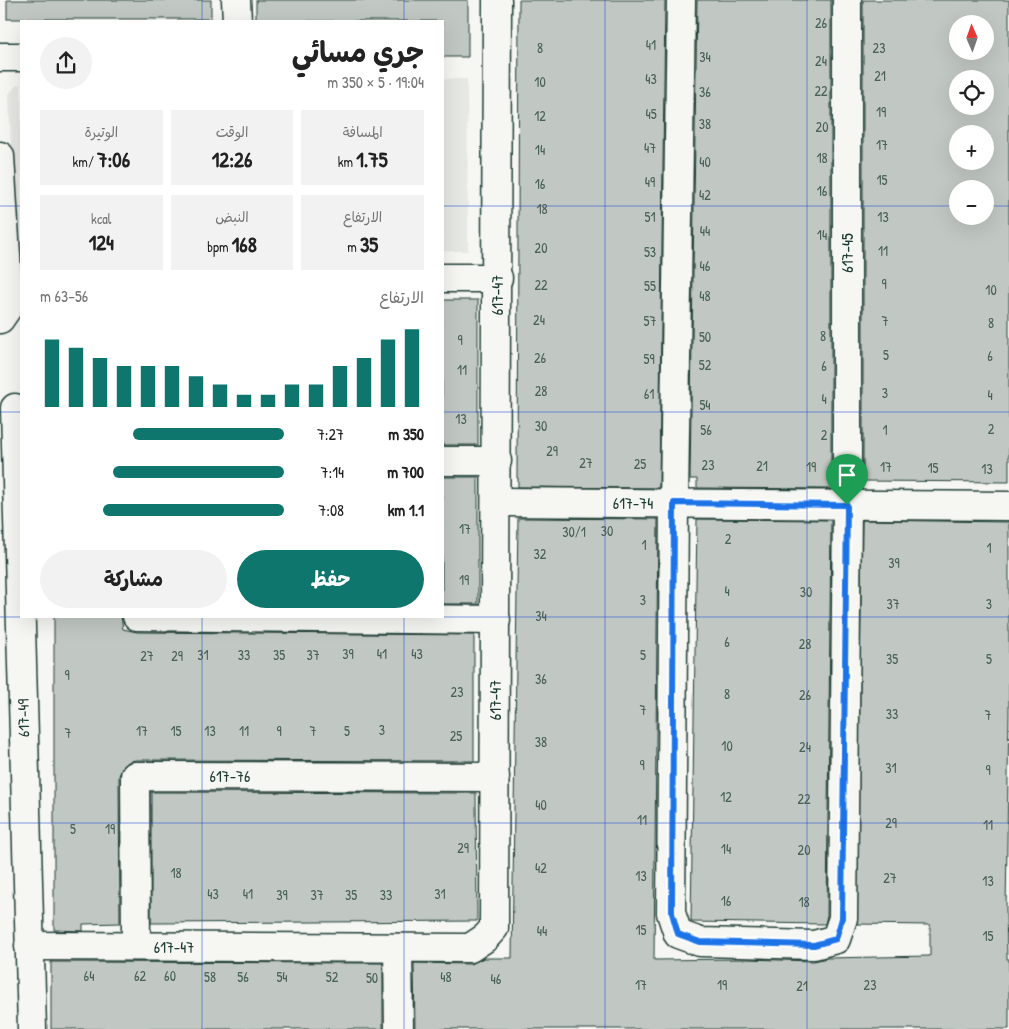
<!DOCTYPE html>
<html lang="ar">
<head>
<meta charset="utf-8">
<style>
  body { margin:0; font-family:"Patrick Hand","Playpen Sans Arabic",sans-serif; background:#f2f2f2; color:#222; direction:rtl; height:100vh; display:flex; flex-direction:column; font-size:19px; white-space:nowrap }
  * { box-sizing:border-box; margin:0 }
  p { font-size:16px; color:#767676 }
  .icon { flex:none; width:28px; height:28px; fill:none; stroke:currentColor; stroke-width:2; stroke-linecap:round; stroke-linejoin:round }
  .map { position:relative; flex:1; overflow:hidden; direction:ltr }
  .drawer { position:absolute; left:20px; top:20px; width:424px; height:598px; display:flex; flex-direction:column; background:#fff; border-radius:0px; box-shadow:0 5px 20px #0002; direction:rtl }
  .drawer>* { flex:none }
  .needle { width:32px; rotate:358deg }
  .tools { position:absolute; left:949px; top:15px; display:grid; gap:10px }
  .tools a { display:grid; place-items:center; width:45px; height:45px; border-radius:50%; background:#fff; box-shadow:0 5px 20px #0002; font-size:25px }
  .pin { position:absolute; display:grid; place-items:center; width:42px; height:42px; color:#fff; margin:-51px -21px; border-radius:50% 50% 50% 0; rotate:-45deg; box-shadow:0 0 5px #0007 }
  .pin .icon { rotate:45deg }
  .round { display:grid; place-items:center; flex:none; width:52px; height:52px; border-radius:26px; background:#f2f2f2 }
  .headline { display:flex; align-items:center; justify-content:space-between; height:85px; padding:0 20px }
  h1 { font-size:28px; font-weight:700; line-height:38px }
  .figures { display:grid; grid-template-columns:repeat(3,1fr); gap:8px; height:85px; padding:5px 20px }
  .figures div { display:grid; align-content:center; border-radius:0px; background:#f2f2f2; text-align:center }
  .figures b { font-size:21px; font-weight:700 }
  .figures small { font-size:14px; font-weight:400 }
  .figures p { font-size:14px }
  .chart { height:140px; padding:10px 20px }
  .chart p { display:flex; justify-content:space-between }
  .chart svg { width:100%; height:90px; margin-top:5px; stroke:#0f766e; stroke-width:6 }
  .cta { display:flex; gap:10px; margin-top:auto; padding:10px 20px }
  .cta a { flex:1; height:58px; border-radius:30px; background:#0f766e; color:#fff; font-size:20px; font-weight:700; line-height:58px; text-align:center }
  .cta a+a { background:#f2f2f2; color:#222 }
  ul { padding:0 20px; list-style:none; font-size:16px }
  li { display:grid; grid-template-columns:80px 60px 1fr; align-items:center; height:38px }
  li i { height:12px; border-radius:6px; background:#0f766e }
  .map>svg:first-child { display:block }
</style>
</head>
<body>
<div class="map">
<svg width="1009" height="1029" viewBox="0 0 1009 1029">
  <rect width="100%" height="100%" fill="#f6f6f2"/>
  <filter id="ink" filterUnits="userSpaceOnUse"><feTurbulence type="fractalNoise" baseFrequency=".02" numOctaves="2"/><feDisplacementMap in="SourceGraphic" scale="10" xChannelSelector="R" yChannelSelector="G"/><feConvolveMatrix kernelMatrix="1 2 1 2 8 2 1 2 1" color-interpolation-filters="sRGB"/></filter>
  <g filter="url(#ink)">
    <g fill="#e6e8e4">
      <polygon points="443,79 467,79 468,251 443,251"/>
      <polygon points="17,85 21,85 21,250 15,246 9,94"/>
    </g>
    <g fill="#c1c8c3" stroke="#1f3d34" fill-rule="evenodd">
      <rect x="7" y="0" width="204" height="19"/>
      <polygon points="256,0 468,0 468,57 442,57 442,21 256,21"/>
      <polygon points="519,0 665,0 659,488 518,487 518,478 517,478"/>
      <polygon points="697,0 831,0 831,489 697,488 697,479 690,479"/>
      <path d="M 863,0 L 1009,0 L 1009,482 L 863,481 ZM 958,24 L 985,24 L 985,51 L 958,51 ZM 958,79 L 985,79 L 985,106 L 958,106 ZM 958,134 L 985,134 L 985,161 L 958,161 ZM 958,189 L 985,189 L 985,216 L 958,216 Z"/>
      <rect x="442" y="300" width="36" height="145"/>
      <rect x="442" y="477" width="36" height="127"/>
      <polygon points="518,518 658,519 654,960 745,959 814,961 827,958 930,956 930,925 857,924 862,520 1009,522 1009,713 1006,909 1007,959 1009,959 1009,1029 415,1029 414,963 470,964 484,958 512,958"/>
      <polygon points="697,519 831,520 827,915 825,924 691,922"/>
      <polygon points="54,616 121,616 123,629 137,632 474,635 474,761 135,760 128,762 122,768 119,776 120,923 83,924 83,931 54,930"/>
      <polygon points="151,792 476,793 477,921 151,923"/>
      <polygon points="51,962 383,963 383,1029 51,1029"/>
    </g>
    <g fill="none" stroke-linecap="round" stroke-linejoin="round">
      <g stroke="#1f3d34" stroke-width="31">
        <g id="minor">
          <polyline points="236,0 237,21"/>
          <polyline points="681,0 674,503 671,913 678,934 700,942 814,945 836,939 843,918 847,505 847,0"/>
          <polyline points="0,57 21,57"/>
          <polyline points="0,156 9,306 0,319"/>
          <polyline points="442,278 498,278"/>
          <polyline points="15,408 32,1029"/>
          <polyline points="442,461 497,461"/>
          <polyline points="496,502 1009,506"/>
          <polyline points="137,616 496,620"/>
          <polyline points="29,946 470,948 485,938 494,928 497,0"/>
          <polyline points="136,946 135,776 495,777"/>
          <polyline points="398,948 399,1029"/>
        </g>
      </g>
      <use href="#minor" stroke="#f6f6f2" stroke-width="28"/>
    </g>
  </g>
  <g fill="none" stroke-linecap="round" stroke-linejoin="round" filter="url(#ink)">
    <g stroke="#fff" stroke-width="10">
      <polygon id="route" points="674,503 847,505 842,918 836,939 814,945 700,942 678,934 672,913"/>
    </g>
    <use href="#route" stroke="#1a73e8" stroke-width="6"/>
  </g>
  <path fill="none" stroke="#1d4ed8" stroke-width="1" stroke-opacity="0.55" d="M 202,0 L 202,21M 404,0 L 404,21M 605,0 L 605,1029M 807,0 L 807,1029M 0,206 L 21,206M 442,206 L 958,206M 985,206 L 1009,206M 0,412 L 21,412M 442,412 L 1009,412M 202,616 L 202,1029M 404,616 L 404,1029M 0,617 L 1009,617M 0,823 L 1009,823"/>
  <g text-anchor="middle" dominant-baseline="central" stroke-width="4" stroke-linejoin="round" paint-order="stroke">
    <g font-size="14" fill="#486058">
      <text x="821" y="22">26</text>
      <text x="651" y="44">41</text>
      <text x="540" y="47">8</text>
      <text x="879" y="47">23</text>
      <text x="705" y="56">34</text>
      <text x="821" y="60">24</text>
      <text x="880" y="75">21</text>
      <text x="651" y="78">43</text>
      <text x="540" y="81">10</text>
      <text x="821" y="90">22</text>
      <text x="705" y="91">36</text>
      <text x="881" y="111">19</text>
      <text x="651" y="113">45</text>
      <text x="540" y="115">12</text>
      <text x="705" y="123">38</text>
      <text x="822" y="126">20</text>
      <text x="882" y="144">17</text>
      <text x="650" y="147">47</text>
      <text x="540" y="149">14</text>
      <text x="822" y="157">18</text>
      <text x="705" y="161">40</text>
      <text x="882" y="179">15</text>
      <text x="650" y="181">49</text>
      <text x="540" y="183">16</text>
      <text x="822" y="190">16</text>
      <text x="705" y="194">42</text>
      <text x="542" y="208">18</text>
      <text x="650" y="216">51</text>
      <text x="883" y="216">13</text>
      <text x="705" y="230">44</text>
      <text x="822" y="234">14</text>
      <text x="541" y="247">20</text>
      <text x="883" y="250">11</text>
      <text x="650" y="251">53</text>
      <text x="705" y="265">46</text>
      <text x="884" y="283">9</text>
      <text x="541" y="284">22</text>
      <text x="650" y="285">55</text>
      <text x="991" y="289">10</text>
      <text x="705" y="295">48</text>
      <text x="539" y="319">24</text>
      <text x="650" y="320">57</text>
      <text x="885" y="320">7</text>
      <text x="991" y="322">8</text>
      <text x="823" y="335">8</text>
      <text x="705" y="336">50</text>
      <text x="460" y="339">9</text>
      <text x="886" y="354">5</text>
      <text x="990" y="355">6</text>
      <text x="540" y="357">26</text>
      <text x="649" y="358">59</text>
      <text x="705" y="364">52</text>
      <text x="824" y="365">6</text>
      <text x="462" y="369">11</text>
      <text x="541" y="390">28</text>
      <text x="885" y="392">3</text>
      <text x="649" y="393">61</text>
      <text x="990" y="394">4</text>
      <text x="824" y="398">4</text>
      <text x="705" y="404">54</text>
      <text x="461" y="418">13</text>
      <text x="541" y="425">30</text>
      <text x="991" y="428">2</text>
      <text x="706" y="429">56</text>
      <text x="885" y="429">1</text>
      <text x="824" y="434">2</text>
      <text x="552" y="450">29</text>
      <text x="586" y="462">27</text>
      <text x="640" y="463">25</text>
      <text x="708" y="464">23</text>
      <text x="762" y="465">21</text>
      <text x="811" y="466">19</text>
      <text x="886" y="466">17</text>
      <text x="933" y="467">15</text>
      <text x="987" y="468">13</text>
      <text x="465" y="528">17</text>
      <text x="607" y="530">30</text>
      <text x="574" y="531">30/1</text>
      <text x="728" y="538">2</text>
      <text x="644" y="544">1</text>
      <text x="989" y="547">1</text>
      <text x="540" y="553">32</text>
      <text x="894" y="562">39</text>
      <text x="464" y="579">19</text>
      <text x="727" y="590">4</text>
      <text x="806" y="591">30</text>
      <text x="643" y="599">3</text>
      <text x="893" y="603">37</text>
      <text x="989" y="603">3</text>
      <text x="541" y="615">34</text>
      <text x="727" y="641">6</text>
      <text x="805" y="643">28</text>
      <text x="348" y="653">39</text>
      <text x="382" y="653">41</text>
      <text x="417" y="653">43</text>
      <text x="203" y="654">31</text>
      <text x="244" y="654">33</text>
      <text x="279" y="654">35</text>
      <text x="313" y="654">37</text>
      <text x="643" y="654">5</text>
      <text x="147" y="655">27</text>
      <text x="177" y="655">29</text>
      <text x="892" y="658">35</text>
      <text x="989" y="658">5</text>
      <text x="67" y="674">9</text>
      <text x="541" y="678">36</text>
      <text x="457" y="691">23</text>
      <text x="727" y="693">8</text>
      <text x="805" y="694">26</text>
      <text x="643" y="709">7</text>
      <text x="892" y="713">33</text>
      <text x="988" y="714">7</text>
      <text x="382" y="729">3</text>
      <text x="142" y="730">17</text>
      <text x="176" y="730">15</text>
      <text x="210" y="730">13</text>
      <text x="244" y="730">11</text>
      <text x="279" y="730">9</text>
      <text x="313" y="730">7</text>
      <text x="347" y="730">5</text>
      <text x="68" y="732">7</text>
      <text x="456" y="735">25</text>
      <text x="541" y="741">38</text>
      <text x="727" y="745">10</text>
      <text x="805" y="746">24</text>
      <text x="642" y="764">9</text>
      <text x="891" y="767">31</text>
      <text x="988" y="769">9</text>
      <text x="726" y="796">12</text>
      <text x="804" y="798">22</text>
      <text x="541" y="804">40</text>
      <text x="642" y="819">11</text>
      <text x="891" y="822">29</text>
      <text x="988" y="824">11</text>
      <text x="73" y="828">5</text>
      <text x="110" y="828">19</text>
      <text x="463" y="847">29</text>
      <text x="726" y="848">14</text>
      <text x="804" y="849">20</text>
      <text x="541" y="867">42</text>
      <text x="176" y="872">18</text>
      <text x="641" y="875">13</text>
      <text x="890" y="877">27</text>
      <text x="988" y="880">13</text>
      <text x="213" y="893">43</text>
      <text x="248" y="893">41</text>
      <text x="440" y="893">31</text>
      <text x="282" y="894">39</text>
      <text x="317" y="894">37</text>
      <text x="351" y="894">35</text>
      <text x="386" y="894">33</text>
      <text x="726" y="900">16</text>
      <text x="804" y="901">18</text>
      <text x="641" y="929">15</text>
      <text x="542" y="930">44</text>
      <text x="988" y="935">15</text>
      <text x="89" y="975">64</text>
      <text x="140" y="975">62</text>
      <text x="170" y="975">60</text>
      <text x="210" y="976">58</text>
      <text x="243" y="976">56</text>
      <text x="282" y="976">54</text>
      <text x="332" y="976">52</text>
      <text x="446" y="976">48</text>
      <text x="372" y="977">50</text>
      <text x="496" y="978">46</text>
      <text x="641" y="984">17</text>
      <text x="722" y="984">19</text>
      <text x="870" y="984">23</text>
      <text x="802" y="985">21</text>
    </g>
    <g font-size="16" fill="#1f3d34" stroke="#f6f6f2">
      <text transform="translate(847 253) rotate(-90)">617-45</text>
      <text transform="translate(497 295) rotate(-90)">617-47</text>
      <text x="633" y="503">617-74</text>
      <text transform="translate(495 700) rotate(-90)">617-47</text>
      <text transform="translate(23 718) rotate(-91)">617-49</text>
      <text x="230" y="776">617-76</text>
      <text x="174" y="947">617-47</text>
    </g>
  </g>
</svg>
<div class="tools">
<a><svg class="needle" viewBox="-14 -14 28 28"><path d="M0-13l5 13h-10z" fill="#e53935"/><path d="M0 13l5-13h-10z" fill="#767676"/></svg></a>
<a><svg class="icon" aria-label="locate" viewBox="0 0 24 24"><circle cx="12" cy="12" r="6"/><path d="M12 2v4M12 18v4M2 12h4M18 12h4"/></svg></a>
<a>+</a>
<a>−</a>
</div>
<div class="pin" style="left:847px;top:505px;background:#1e9e55"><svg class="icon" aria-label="arrive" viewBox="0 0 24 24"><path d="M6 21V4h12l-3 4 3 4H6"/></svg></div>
<section class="drawer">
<div class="headline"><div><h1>جري مسائي</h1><p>19:04 · 5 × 350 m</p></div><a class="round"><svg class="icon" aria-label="share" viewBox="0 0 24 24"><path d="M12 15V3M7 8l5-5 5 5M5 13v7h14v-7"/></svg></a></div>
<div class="figures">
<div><p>المسافة</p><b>1.75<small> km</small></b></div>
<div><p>الوقت</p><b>12:26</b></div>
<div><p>الوتيرة</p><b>7:06<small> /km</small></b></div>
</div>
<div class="figures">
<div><p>الارتفاع</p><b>35<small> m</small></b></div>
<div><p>النبض</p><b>168<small> bpm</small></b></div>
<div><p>kcal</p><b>124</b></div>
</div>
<div class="chart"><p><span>الارتفاع</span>56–63 m</p>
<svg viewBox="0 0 160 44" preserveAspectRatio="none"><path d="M5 44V11M15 44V15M25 44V20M35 44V24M45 44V24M55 44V24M65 44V29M75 44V33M85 44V38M95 44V38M105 44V33M115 44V33M125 44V24M135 44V20M145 44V11M155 44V6"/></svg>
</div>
<ul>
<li><b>350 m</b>7:27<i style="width:62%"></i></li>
<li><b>700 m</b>7:14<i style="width:70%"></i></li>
<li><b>1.1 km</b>7:08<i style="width:74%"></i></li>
</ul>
<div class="cta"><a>حفظ</a><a>مشاركة</a></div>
</section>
</div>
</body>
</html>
